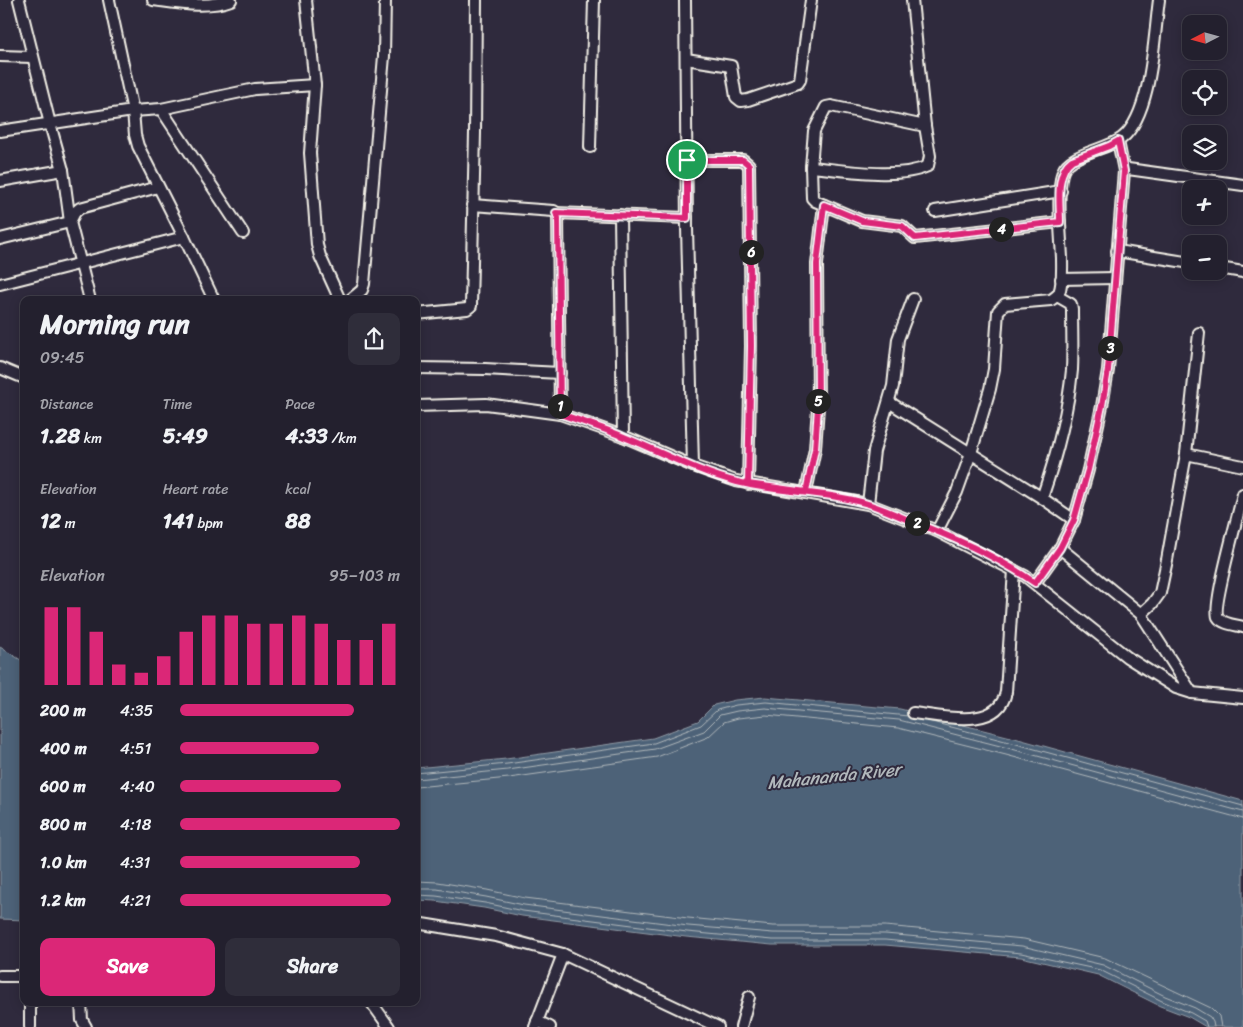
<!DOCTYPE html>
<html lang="en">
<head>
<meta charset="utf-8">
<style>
  body { margin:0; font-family:Sriracha,sans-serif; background:#2f2d3a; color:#f1f3f6; height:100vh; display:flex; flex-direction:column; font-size:19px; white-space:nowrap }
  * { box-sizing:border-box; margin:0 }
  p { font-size:16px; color:#a3a3aa }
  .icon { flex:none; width:28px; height:28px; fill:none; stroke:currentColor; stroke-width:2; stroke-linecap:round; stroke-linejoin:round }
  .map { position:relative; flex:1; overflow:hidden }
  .sheet { position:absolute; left:20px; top:296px; width:400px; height:710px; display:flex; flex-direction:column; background:#23202e; border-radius:10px; box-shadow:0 2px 12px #0003,0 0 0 1px #403e4a }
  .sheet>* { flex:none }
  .needle { width:32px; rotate:264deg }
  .buttons { position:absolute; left:1182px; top:15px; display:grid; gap:10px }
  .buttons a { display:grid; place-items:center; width:45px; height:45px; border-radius:10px; background:#23202e; box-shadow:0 2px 12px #0003,0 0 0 1px #403e4a; font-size:25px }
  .pin { position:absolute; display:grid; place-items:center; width:42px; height:42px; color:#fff; margin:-21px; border:2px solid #fff; border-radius:50%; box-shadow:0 1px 5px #0007 }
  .km { position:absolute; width:25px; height:25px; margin:-12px; border-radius:50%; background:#222; color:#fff; font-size:14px; line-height:25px; text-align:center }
  .round { display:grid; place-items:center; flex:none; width:52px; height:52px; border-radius:10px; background:#2f2d3a }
  .head { display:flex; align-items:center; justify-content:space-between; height:85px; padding:0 20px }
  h1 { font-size:28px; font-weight:800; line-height:38px }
  .stats { display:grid; grid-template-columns:repeat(3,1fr); gap:8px; height:85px; padding:5px 20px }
  .stats div { display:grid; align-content:center }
  .stats b { font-size:21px; font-weight:800 }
  .stats small { font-size:14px; font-weight:400 }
  .stats p { font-size:14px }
  .chart { height:140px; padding:10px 20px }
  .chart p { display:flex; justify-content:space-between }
  .chart svg { width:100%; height:90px; margin-top:5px; stroke:#db2777; stroke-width:6 }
  .action { display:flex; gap:10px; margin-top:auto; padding:10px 20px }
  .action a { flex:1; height:58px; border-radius:10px; background:#db2777; color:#fff; font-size:20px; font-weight:800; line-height:58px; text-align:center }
  .action a+a { background:#2f2d3a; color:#f1f3f6 }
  ul { padding:0 20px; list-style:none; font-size:16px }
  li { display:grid; grid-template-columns:80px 60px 1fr; align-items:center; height:38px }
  li i { height:12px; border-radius:6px; background:#db2777 }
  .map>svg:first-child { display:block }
</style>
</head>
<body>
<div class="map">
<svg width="1243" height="1027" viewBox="0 0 1243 1027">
  <rect width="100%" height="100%" fill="#2f2a3d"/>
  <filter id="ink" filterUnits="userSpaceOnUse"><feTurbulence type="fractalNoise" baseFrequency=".02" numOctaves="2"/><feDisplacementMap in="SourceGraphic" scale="10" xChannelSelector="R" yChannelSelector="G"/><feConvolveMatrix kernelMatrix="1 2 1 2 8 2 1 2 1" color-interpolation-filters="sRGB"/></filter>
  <g filter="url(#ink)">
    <g fill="#4d6278" stroke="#909ba5">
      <polygon points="0,647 24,662 24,920 0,919"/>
      <polygon points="765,697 900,709 1011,737 1243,801 1243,1027 1206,1027 1189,1017 1160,1006 1098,975 1021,957 885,945 772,945 686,937 522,916 484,908 435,901 416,900 416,768 506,759 653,738 698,721 714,705 735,700"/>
    </g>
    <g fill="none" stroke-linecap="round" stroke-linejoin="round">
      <g stroke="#b1b8bb" stroke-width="1">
        <polyline points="928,721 1009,742 1243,806"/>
        <polyline points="416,773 507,764 654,743 701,725 717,710 736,705 766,702 908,716"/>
        <polyline points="416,779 508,770 655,749 704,731 720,715 737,711 765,708 899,720 1008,748 1243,812"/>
        <polyline points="416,787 509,778 657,757 708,737 724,722 738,718 766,715 898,728 1006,755 1243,819"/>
        <polyline points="416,881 438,882 487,890 525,898 688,918 773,926 885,926 1024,939 1105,958 1211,1008 1219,1016 1221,1027"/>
        <polyline points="416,889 437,889 486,897 524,905 688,926 773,933 885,934 1022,946 1103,965 1165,996 1195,1008 1210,1017 1213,1022 1214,1027"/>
        <polyline points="416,895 436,896 485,903 523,911 687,932 772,940 885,940 1021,953 1100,970 1162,1001 1191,1013 1205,1021 1207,1027"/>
      </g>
      <g stroke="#f4f1e8" stroke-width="14">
        <g id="street">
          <polyline points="19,0 50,124 63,170 70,222 90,300"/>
          <polyline points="109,0 133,111 135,135 138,146 184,237 214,300"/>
          <path d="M 153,0 C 177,3 207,9 231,0"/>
          <polyline points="306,0 315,85 310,153 317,245 320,256 340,300"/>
          <polyline points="685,0 687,228 693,466"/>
          <polyline points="0,56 32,57"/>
          <polyline points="686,59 731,66 736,97 741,101 748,100 798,83 800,80 811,0"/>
          <polyline points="161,109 243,233"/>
          <polyline points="925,126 831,106 826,107 814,131 811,167 812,198 815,201 862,221 902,226 915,238 1060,222"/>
          <polyline points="0,131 133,111 161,109 255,89 315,85"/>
          <polyline points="1118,141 1124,171"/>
          <polyline points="590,147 594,0"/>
          <polyline points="687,160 743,160 749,165 751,346 748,484"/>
          <path d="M 811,167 C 844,170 898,180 928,166 L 930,156 L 925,126 L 912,0"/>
          <polyline points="0,181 63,170"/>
          <polyline points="472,205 554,211 558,214 560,414"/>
          <polyline points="935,211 1061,191"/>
          <polyline points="556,213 687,218"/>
          <polyline points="620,215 623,436"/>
          <polyline points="0,239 70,222 75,212 80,208 158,187"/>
          <polyline points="1117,251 1191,263"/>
          <polyline points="1219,268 1243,272"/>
          <polyline points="1061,279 1115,278"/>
          <polyline points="0,284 184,237"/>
          <polyline points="350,300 362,290 364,284 384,56 385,0"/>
          <polyline points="416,314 467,309 471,306 475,133 476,0"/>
          <polyline points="0,368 24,378"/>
          <polyline points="416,368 485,369 560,373"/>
          <polyline points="889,402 1042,498 1074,520"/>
          <polyline points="416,406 486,404 560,414 623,436 693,466 736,481 868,504 937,531 1025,576 1127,657 1176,688 1192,693 1243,698"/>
          <polyline points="1186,454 1243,466"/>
          <polyline points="806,492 815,449 818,407 817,264 824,205"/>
          <path d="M 1243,494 C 1239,512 1212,607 1218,617 C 1222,624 1236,625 1243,627"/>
          <path d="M 1042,498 C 1056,457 1068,413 1072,370 C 1073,350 1072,329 1072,309 L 1071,304 L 1057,296"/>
          <polyline points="868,504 874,451 893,386 898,339 913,299"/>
          <path d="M 937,531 L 957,492 L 971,453 L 990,389 L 994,369 L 998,311 L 1005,304 L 1051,300 C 1054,298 1057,296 1059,293 C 1063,283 1062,269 1062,258 C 1061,237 1056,189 1063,171 C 1070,153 1107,150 1122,138 C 1152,114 1154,36 1159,0"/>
          <polyline points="1060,548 1141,614 1192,693"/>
          <polyline points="1035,583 1060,548 1074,520 1088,470 1102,406 1108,370 1124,171 1128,169 1243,185"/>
          <polyline points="1141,614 1152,604 1160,593 1167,560 1186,454 1199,333"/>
          <path d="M 913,713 C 942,716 998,731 1006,692 L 1014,570"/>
          <polyline points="416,923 496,936 563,954 718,1027"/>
          <polyline points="0,976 24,976"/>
          <polyline points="30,1002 30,1027"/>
          <polyline points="81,1002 82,1020 86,1027"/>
          <polyline points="371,1002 389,1027"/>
          <polyline points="537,1021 550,1027"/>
          <polyline points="535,1027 563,954"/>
          <polyline points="741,1027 749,997"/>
        </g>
      </g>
      <use href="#street" stroke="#2f2a3d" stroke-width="10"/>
    </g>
  </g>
  <g fill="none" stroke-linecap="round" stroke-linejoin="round" filter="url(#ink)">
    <g stroke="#fff" stroke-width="10">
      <path id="route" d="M 687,160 L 687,218 L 556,213 L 558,218 L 560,414 C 581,421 603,428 624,437 C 661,452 698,472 737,482 C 780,493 825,491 868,504 C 881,508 894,514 906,519 C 950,536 997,556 1035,583 L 1060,548 L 1074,520 L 1088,470 L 1102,406 L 1108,370 L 1124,171 L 1118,141 L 1109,146 L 1072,160 C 1055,172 1060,203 1060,222 L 915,238 L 902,226 L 862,221 L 824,205 L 817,264 L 818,407 L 815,449 L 806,492 L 748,484 L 751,346 L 749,165 L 743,160 L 687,160"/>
    </g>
    <use href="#route" stroke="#db2777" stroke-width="6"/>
  </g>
  <g text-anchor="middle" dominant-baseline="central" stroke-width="4" stroke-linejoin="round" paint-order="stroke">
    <g font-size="18" font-style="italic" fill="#b1b8bb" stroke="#2f2a3d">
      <text transform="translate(834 776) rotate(-6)">Mahananda River</text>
    </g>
  </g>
</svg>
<div class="buttons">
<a><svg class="needle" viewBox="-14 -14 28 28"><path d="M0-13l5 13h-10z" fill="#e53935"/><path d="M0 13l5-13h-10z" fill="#a3a3aa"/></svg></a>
<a><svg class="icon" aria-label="locate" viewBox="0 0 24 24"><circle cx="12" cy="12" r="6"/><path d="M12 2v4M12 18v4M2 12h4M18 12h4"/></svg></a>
<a><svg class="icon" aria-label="layers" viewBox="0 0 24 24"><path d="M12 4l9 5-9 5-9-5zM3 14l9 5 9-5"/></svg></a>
<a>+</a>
<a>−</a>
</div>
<div class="pin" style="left:687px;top:160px;background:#1e9e55"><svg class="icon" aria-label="arrive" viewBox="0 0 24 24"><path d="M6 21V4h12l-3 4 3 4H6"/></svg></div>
<b class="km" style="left:560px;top:406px">1</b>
<b class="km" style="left:917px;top:523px">2</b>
<b class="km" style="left:1110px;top:348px">3</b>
<b class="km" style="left:1001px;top:229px">4</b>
<b class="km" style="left:818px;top:401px">5</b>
<b class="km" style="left:751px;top:252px">6</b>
<section class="sheet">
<div class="head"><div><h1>Morning run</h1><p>09:45</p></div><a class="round"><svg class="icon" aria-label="share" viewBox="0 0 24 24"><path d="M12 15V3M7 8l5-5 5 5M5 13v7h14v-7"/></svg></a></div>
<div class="stats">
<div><p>Distance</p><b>1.28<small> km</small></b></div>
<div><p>Time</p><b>5:49</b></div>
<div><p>Pace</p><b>4:33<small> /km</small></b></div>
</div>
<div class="stats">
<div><p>Elevation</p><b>12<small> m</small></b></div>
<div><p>Heart rate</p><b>141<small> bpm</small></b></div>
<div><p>kcal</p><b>88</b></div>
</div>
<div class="chart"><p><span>Elevation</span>95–103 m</p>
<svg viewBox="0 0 160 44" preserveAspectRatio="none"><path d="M5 44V6M15 44V6M25 44V18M35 44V34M45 44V38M55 44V30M65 44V18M75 44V10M85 44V10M95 44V14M105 44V14M115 44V10M125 44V14M135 44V22M145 44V22M155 44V14"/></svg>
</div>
<ul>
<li><b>200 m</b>4:35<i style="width:79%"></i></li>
<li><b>400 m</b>4:51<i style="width:63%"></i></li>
<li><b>600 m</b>4:40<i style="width:73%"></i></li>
<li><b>800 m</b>4:18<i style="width:100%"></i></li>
<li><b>1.0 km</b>4:31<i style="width:82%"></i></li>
<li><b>1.2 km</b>4:21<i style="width:96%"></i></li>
</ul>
<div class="action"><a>Save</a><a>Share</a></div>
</section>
</div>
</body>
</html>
